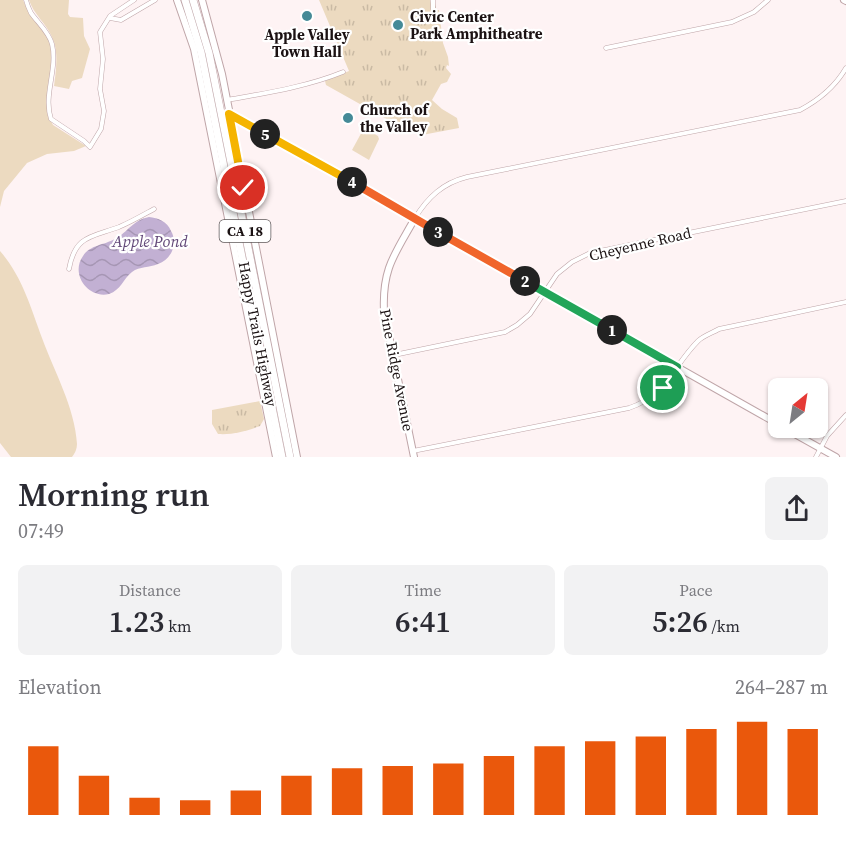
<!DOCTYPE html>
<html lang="en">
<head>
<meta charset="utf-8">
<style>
  body { margin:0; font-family:"Source Serif 4",serif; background:#f2f2f3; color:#2b2b33; height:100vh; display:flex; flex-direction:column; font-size:22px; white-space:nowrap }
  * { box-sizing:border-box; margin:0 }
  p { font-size:20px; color:#7c7c81 }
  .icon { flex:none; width:33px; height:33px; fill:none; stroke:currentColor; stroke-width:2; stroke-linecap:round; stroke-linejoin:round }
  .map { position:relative; height:457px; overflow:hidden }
  .drawer { display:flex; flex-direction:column; background:#fff; flex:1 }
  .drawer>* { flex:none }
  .needle { width:39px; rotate:30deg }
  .tools { position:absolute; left:768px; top:378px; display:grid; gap:12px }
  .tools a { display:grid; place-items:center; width:60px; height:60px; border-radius:9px; background:#fff; box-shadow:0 2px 4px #0004; font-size:30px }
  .pin { position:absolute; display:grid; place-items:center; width:51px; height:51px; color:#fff; margin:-26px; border:3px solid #fff; border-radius:50%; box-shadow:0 2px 6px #0007 }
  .km { position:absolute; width:30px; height:30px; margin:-15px; border-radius:50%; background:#222; color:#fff; font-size:16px; line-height:30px; text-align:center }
  .round { display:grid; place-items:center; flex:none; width:63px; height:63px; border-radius:9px; background:#f2f2f3 }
  .head { display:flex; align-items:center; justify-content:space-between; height:102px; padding:0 18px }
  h1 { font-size:33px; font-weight:600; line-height:45px }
  .figures { display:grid; grid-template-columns:repeat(3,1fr); gap:9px; height:102px; padding:6px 18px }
  .figures div { display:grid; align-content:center; border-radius:9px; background:#f2f2f3; text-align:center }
  .figures b { font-size:30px; font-weight:600 }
  .figures small { font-size:16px; font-weight:400 }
  .figures p { font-size:16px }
  .chart { height:168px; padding:12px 18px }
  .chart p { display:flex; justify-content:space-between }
  .chart svg { width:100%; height:108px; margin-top:6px; stroke:#ea580c; stroke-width:6 }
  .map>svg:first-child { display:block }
</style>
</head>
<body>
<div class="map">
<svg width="846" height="457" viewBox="0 0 846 457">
  <defs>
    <pattern id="park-tufts" width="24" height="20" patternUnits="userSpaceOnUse" patternTransform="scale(1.5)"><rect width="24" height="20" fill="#ecdac0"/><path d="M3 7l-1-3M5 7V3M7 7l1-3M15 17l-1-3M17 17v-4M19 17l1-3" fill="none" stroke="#cabaa4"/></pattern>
    <pattern id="water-waves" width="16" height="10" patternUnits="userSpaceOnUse" patternTransform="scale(1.5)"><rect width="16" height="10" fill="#c2b0d3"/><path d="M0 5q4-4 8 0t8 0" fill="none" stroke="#a696b4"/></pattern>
  </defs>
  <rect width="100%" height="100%" fill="#fef3f4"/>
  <g fill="#ecdac0">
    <path d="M 0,0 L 23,0 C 29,16 42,26 49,41 C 56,58 48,94 47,113 L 53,125 L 86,146 L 74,151 L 47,154 L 27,163 L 4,191 L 0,207 Z"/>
    <path d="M 29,0 L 69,0 L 68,14 L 70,17 L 83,18 L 84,36 L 90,49 L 82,78 L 72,81 L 69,89 L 54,86 C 56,72 59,51 52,37 C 46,23 34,15 29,0 Z"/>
    <polygon points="364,128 378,136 379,139 369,160 352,150"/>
    <path d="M 0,251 C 22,276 31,308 42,338 C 54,371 75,408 77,444 C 77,449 75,453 72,457 L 11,457 L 0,443 Z"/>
  </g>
  <g fill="url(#park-tufts)">
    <polygon points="319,0 430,0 431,4 435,3 436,10 439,10 443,43 448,57 449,66 447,65 446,68 451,74 447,82 441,84 432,100 442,109 457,118 459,128 422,135 408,131 326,85 325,81 349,71"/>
    <path d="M 260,401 L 264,419 L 260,426 C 246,431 233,435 218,434 L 212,424 L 212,410 Z"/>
  </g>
  <path fill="url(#water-waves)" d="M 149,217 C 158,218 167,221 171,231 C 178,243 172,259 158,264 C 149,268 140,266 132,272 C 123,279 121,290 109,294 C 88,299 70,274 83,256 C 90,245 104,245 115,239 C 128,232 133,220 149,217 Z"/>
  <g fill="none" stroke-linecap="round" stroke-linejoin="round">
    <g stroke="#bfa5a8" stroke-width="5">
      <g id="street">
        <path d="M 26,0 C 27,4 29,9 31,13 C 38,23 49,32 52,44 C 58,69 43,95 51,119 L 84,141 L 90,147 L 101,129 L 104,111 L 100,89 L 103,59 L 100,32 L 110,16 L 134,0"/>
        <polyline points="433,0 433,9"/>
        <polyline points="110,18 121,20 155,0"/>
        <polyline points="606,48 732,22 754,12 768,0"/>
        <path d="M 227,100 C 266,93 306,87 343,72"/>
        <path d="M 415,218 C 428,197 443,183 467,177 L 800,110 C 819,100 835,87 846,68"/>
        <path d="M 69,269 C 75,235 92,237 119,227 C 131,222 143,215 154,209"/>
        <polyline points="394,355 505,332 517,325 530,314 557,274 572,262 590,253 846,201"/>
        <path d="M 413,451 L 629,408 C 667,395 673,366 698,341 C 703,336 712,333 719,329 L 846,302"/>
        <polyline points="816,457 827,436 846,415"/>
      </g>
    </g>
    <g stroke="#bfa5a8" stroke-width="8">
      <g id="secondary">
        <polyline points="177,0 194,49 276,457"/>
        <polyline points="202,0 222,74 297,457"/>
        <polyline points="844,0 846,1"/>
        <polyline points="229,114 778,424"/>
        <polyline points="784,428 836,457"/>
        <path d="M 414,457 L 384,311 C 382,268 395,254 415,218"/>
      </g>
    </g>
    <g stroke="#bfa5a8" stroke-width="8">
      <g id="primary">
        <polyline points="185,0 201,52 282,457"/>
        <polyline points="193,0 209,53 290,457"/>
      </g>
    </g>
    <use href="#street" stroke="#fff" stroke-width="4"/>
    <use href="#secondary" stroke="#fff" stroke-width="6"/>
    <use href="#primary" stroke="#fff" stroke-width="7"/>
  </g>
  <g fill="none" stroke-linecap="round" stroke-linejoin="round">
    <g stroke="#fff" stroke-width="12">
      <polyline id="split-1" points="612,330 677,367 663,388"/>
    </g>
    <g stroke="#fff" stroke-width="12">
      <polyline id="split-2" points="525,281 612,330"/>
    </g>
    <g stroke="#fff" stroke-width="12">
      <polyline id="split-3" points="438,232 525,281"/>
    </g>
    <g stroke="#fff" stroke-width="12">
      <polyline id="split-4" points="352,182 438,232"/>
    </g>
    <g stroke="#fff" stroke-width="12">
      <polyline id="split-5" points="265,134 352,182"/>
    </g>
    <g stroke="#fff" stroke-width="12">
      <polyline id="split-6" points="243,188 229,114 265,134"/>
    </g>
    <use href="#split-1" stroke="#22a559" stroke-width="8"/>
    <use href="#split-2" stroke="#22a559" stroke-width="8"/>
    <use href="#split-3" stroke="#f0652b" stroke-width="8"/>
    <use href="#split-4" stroke="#f0652b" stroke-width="8"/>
    <use href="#split-5" stroke="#f5b400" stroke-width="8"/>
    <use href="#split-6" stroke="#f5b400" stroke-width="8"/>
  </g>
  <g fill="#458a97" stroke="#fff" stroke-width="2">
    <circle cx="307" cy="16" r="6"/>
    <circle cx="398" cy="25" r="6"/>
    <circle cx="348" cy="118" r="6"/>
  </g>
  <g text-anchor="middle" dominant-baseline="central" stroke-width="4.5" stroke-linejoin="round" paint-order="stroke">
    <rect fill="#fff" stroke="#5f595a" stroke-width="1.5" x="219.5" y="220" width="51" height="22" rx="4.5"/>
    <g font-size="14" font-weight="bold" fill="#1b1213">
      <text x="245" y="231">CA 18</text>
    </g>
    <g font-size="15" font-weight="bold" fill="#1b1213" stroke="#fff" text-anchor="start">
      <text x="410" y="16">Civic Center<tspan x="410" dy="17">Park Amphitheatre</tspan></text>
      <text x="307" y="34" text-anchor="middle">Apple Valley<tspan x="307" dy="17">Town Hall</tspan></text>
      <text x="360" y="109">Church of<tspan x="360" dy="17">the Valley</tspan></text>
    </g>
    <g font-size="15" fill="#1b1213" stroke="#fff">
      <text transform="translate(640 244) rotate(-13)">Cheyenne Road</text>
      <text transform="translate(258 334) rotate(79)">Happy Trails Highway</text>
      <text transform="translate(397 370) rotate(79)">Pine Ridge Avenue</text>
    </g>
    <g font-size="16" font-style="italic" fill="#634979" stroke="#fff">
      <text x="150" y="241">Apple Pond</text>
    </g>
  </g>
</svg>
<div class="tools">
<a><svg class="needle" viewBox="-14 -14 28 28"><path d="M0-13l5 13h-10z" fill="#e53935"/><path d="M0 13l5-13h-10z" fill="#7c7c81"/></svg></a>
</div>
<div class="pin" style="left:663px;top:388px;background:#1e9e55"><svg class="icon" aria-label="arrive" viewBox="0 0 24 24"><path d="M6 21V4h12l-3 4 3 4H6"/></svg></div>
<div class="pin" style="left:243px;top:188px;background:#d93025"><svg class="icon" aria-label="check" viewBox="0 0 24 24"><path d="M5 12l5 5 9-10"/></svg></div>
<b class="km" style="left:612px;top:330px">1</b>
<b class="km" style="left:525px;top:281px">2</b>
<b class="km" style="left:438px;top:232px">3</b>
<b class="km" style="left:352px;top:182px">4</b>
<b class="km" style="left:265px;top:134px">5</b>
</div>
<section class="drawer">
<div class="head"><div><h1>Morning run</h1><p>07:49</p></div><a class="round"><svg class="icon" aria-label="share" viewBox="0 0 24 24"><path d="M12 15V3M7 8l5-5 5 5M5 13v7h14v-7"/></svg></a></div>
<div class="figures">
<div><p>Distance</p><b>1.23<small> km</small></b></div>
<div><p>Time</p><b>6:41</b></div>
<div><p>Pace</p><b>5:26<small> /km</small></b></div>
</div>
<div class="chart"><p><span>Elevation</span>264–287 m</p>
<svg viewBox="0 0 160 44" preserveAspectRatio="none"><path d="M5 44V16M15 44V28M25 44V37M35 44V38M45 44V34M55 44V28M65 44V25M75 44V24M85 44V23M95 44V20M105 44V16M115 44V14M125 44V12M135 44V9M145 44V6M155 44V9"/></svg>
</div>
</section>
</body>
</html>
